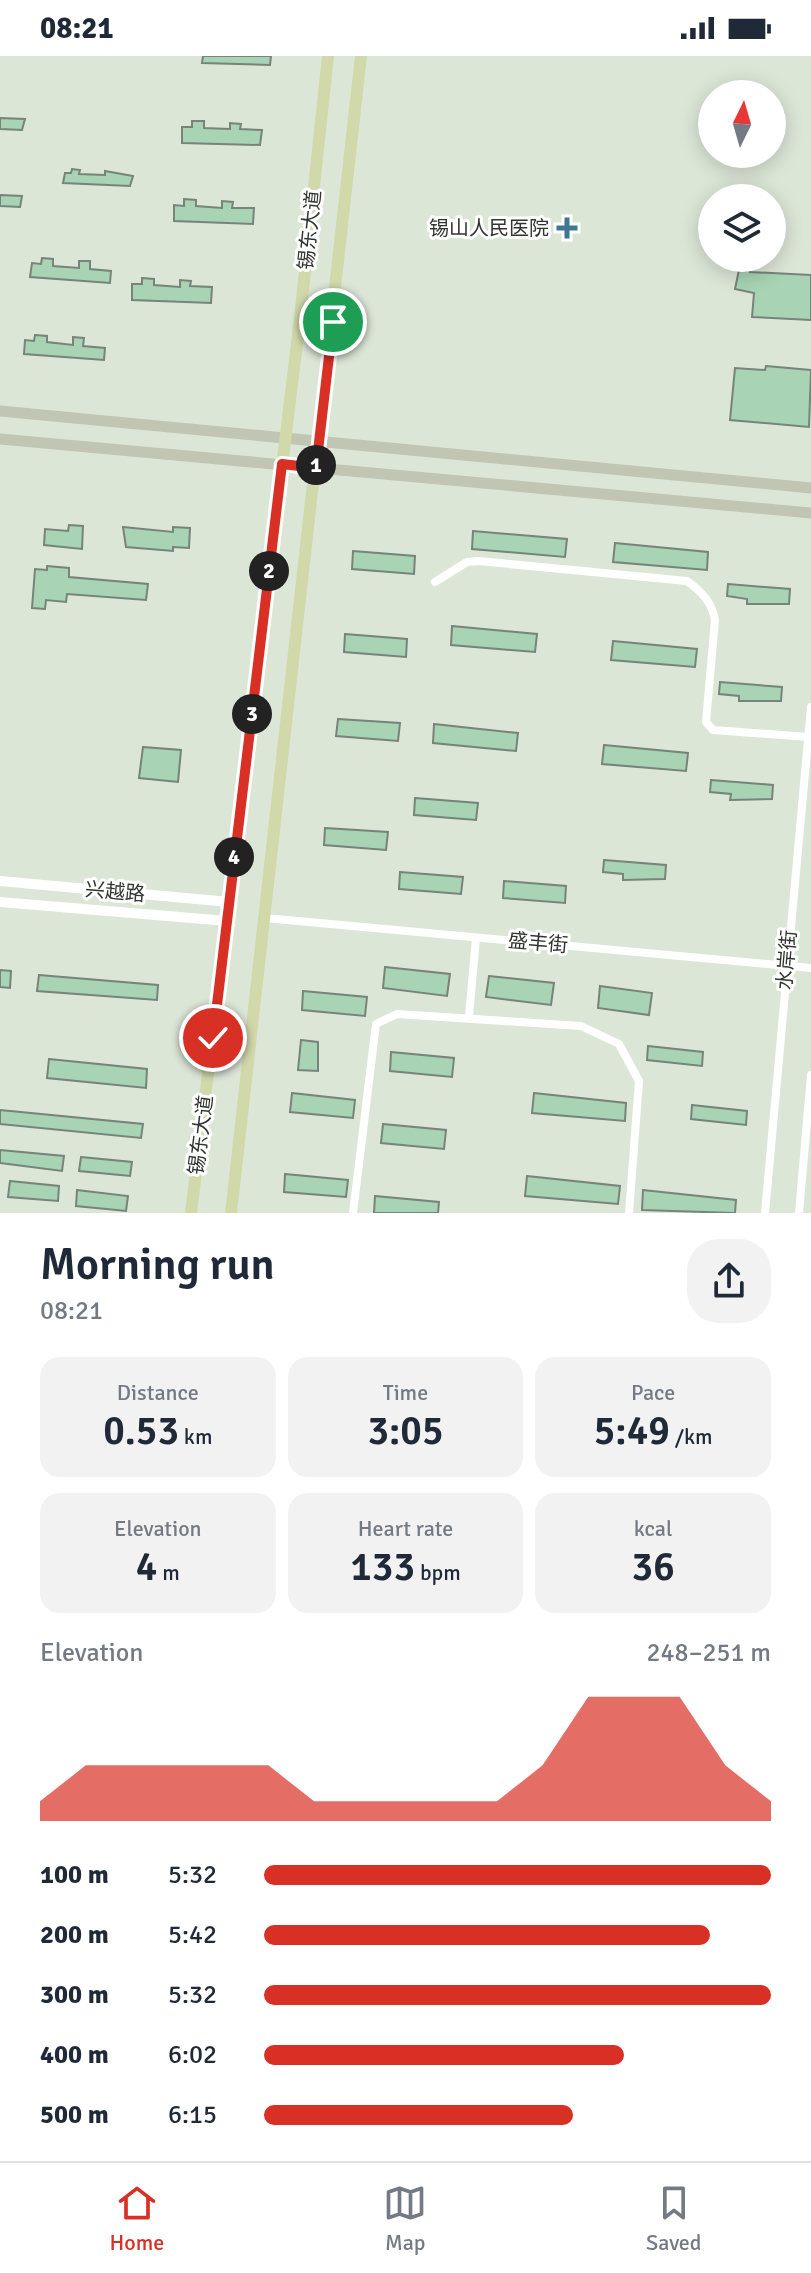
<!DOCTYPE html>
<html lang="en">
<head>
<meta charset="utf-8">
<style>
  body { margin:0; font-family:Signika,"Noto Sans SC",sans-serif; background:#f2f2f3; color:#1f2937; height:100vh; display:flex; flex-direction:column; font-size:30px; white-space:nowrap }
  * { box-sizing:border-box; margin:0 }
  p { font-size:26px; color:#747a83 }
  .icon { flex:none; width:44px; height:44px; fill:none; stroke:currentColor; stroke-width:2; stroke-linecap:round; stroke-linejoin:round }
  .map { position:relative; height:1157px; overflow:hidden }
  .drawer { display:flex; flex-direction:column; background:#fff; flex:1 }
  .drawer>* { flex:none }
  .needle { width:52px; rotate:5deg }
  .controls { position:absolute; left:698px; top:24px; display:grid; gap:16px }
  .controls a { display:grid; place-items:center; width:88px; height:88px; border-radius:50%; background:#fff; box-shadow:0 4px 20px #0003; font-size:40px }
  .pin { position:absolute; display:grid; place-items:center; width:68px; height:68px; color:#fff; margin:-34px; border:4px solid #fff; border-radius:50%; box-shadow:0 2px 8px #0007 }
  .km { position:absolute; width:40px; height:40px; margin:-20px; border-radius:50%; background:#222; color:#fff; font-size:22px; line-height:40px; text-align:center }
  .round { display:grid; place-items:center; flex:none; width:84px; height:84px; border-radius:32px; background:#f2f2f3 }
  .summary { display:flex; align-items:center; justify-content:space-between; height:136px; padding:0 40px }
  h1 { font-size:44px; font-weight:600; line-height:60px }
  .stats { display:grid; grid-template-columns:repeat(3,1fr); gap:12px; height:136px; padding:8px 40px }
  .stats div { display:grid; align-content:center; border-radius:20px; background:#f2f2f3; text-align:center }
  .stats b { font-size:40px; font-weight:600 }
  .stats small { font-size:22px; font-weight:400 }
  .stats p { font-size:22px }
  .chart { height:224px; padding:16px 40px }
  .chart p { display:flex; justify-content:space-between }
  .chart svg { width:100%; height:144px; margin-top:8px; fill:#d93025; opacity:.7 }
  ul { padding:0 40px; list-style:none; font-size:26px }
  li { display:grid; grid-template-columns:128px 96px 1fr; align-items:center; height:60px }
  li i { height:20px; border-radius:10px; background:#d93025 }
  .status { display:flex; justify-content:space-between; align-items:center; height:56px; padding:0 40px; background:#fff; direction:ltr }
  .status svg { height:22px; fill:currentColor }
  .tabs { display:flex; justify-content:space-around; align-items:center; height:112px; border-top:2px solid #e0e1e3; background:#fff; font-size:22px; color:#747a83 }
  .tabs a { display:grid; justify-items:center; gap:4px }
  .tabs .current { color:#d93025 }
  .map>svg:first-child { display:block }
</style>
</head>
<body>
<div class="status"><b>08:21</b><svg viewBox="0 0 49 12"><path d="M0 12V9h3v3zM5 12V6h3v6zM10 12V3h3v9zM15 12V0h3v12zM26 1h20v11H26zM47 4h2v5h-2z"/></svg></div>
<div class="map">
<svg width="811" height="1157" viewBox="0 0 811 1157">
  <rect width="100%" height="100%" fill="#dce6d7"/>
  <g fill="#a8d3b4" stroke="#768479" stroke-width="2">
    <polygon points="203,0 271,0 270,9 202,7"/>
    <polygon points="0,62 25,63 22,74 0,73"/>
    <polygon points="192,65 204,65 204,72 230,73 230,67 241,68 240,73 262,74 260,89 182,87 182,71 192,71"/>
    <polygon points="72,113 80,114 79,118 105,119 105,115 133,120 130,130 63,127 65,117 71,117"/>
    <polygon points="0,139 22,140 20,151 0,150"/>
    <polygon points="184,143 196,144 196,150 222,152 222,145 233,146 232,152 254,152 253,168 174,165 174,149 184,150"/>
    <polygon points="42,202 53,203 53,210 79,212 79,205 90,205 90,213 111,215 110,227 30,221 32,207 41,208"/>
    <polygon points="740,209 751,211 750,216 811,219 811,264 752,261 754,237 735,233"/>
    <polygon points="142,222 154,223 154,229 180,231 180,224 191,225 190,230 212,231 211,247 132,244 132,228 142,228"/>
    <polygon points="35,279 47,280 47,286 73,289 73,281 84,282 83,290 105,292 104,304 24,298 25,284 34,285"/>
    <polygon points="766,310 811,314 809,371 730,364 735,312 765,314"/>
    <polygon points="69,469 83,470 82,493 44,489 45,473 68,475"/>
    <polygon points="123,471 173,476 173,471 190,472 189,492 173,491 173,495 126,491"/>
    <polygon points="473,475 567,483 565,501 472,493"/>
    <polygon points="615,487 708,496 707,514 613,506"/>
    <polygon points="353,495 415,500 414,518 352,513"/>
    <polygon points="47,510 69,512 69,521 148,528 146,544 67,538 66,546 46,544 45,553 32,552 35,513 47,514"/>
    <polygon points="728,528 790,533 789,548 747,548 747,543 727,540"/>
    <polygon points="452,570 537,578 535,596 451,589"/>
    <polygon points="345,578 407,583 406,601 344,596"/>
    <polygon points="613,585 697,593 695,611 611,604"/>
    <polygon points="720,626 782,631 781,645 739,645 739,640 719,638"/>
    <polygon points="338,663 400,667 398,685 336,680"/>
    <polygon points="434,668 518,677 516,695 433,687"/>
    <polygon points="604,689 688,697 686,715 602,708"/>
    <polygon points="143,691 181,694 178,726 139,722"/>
    <polygon points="711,724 773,729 772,743 730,744 731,738 710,736"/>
    <polygon points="415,742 478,747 476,764 414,759"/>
    <polygon points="325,772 388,776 386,794 324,789"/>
    <polygon points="604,804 666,809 665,823 623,824 623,818 603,816"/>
    <polygon points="400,816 463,821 461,838 399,833"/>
    <polygon points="504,825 566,830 565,847 503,842"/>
    <polygon points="385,911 450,918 447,940 383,932"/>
    <polygon points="0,914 11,915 10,932 0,931"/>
    <polygon points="39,919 158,929 157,944 37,935"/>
    <polygon points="489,920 554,927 551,949 486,941"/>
    <polygon points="600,930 652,937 649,959 598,952"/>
    <polygon points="303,935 367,941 365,960 302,954"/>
    <polygon points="301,984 318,986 318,1015 298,1014"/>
    <polygon points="648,990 703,996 702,1010 647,1004"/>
    <polygon points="391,996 454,1002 452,1021 390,1015"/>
    <polygon points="49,1003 147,1013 146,1032 47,1022"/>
    <polygon points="292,1037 355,1044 353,1062 290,1056"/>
    <polygon points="534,1037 626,1047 625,1065 532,1057"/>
    <polygon points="692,1049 747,1055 746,1069 691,1063"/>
    <polygon points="0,1054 143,1068 141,1082 0,1068"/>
    <polygon points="383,1068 446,1074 444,1093 381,1087"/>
    <polygon points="0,1094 64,1100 62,1115 0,1107"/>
    <polygon points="81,1101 132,1106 130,1120 79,1115"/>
    <polygon points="285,1118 348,1124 346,1141 284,1136"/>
    <polygon points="527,1120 620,1130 618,1148 525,1140"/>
    <polygon points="10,1125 59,1130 58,1145 8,1141"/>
    <polygon points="77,1134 128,1140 126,1155 76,1150"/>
    <polygon points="643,1134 736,1144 735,1157 642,1154"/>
    <polygon points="375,1140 439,1146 438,1157 374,1157"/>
  </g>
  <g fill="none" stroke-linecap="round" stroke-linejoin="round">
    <g stroke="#fff" stroke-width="8">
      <path d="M 435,526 L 467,506 L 478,505 L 687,525 C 701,535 712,546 715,564 L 706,666 L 713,674 L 808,681"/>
      <polyline points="265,862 811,912"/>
      <polyline points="469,960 476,882"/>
      <polyline points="353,1157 376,968 397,958 581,970 619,988 639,1025 629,1157"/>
      <polyline points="765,1157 811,651"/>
      <polyline points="799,1157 811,1019"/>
    </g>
    <g stroke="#fff" stroke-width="10">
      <polyline points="0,825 229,846"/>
      <polyline points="0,846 227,865"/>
    </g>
    <g stroke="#c1c5b3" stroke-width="11">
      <polyline points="0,355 811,432"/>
      <polyline points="0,383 811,457"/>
    </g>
    <g stroke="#d1d9ab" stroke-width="12">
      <polyline points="191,1157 299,271 328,0"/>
      <polyline points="231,1157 361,0"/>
    </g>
  </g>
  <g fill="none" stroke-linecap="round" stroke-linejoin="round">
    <g stroke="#fff" stroke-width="16">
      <polyline id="route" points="213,982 282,408 316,412 333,266"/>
    </g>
    <use href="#route" stroke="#d93025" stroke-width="10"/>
  </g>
  <path fill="#3d7790" stroke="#fff" stroke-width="3" d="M563 160h8v8h8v8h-8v8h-8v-8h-8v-8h8z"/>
  <g text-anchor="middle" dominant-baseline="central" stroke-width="6" stroke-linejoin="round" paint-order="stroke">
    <g font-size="20" fill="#31342f" stroke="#fff" text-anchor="end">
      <text x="549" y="172">锡山人民医院</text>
    </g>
    <g font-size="20" fill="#31342f" stroke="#fff">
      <text transform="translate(310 174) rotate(-84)">锡东大道</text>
      <text transform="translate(115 836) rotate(5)">兴越路</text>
      <text transform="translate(538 887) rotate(5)">盛丰街</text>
      <text transform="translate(787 904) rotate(-85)">水岸街</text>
      <text transform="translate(201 1079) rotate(-83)">锡东大道</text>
    </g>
  </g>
</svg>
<div class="controls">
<a><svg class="needle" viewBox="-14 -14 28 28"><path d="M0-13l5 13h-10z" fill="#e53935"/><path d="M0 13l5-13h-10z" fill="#747a83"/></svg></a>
<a><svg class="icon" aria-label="layers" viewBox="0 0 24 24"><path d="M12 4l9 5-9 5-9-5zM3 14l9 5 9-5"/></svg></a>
</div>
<div class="pin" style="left:333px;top:266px;background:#1e9e55"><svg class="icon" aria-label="arrive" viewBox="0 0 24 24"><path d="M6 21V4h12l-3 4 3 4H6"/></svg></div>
<div class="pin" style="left:213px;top:982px;background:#d93025"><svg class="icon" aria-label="check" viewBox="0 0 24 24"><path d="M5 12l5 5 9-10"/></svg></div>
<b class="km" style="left:316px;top:409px">1</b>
<b class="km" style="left:269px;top:515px">2</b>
<b class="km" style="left:252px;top:658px">3</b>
<b class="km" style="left:234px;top:801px">4</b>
</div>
<section class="drawer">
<div class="summary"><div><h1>Morning run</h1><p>08:21</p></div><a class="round"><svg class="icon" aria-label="share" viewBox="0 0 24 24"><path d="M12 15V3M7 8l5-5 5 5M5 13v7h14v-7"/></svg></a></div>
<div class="stats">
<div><p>Distance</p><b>0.53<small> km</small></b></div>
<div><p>Time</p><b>3:05</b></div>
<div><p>Pace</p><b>5:49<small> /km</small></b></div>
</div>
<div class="stats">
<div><p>Elevation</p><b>4<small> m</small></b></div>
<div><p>Heart rate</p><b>133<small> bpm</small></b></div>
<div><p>kcal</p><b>36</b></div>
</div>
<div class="chart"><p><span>Elevation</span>248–251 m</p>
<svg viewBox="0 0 160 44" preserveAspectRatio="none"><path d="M0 44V38L10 27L20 27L30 27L40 27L50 27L60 38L70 38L80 38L90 38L100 38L110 27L120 6L130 6L140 6L150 27L160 38V44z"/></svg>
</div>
<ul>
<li><b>100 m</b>5:32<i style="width:100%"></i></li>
<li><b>200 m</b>5:42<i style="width:88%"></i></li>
<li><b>300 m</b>5:32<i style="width:100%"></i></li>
<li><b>400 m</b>6:02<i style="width:71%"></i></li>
<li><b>500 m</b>6:15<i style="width:61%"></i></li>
</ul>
</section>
<nav class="tabs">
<a class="current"><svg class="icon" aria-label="home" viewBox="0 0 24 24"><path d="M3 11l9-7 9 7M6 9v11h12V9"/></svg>Home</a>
<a><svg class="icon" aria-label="map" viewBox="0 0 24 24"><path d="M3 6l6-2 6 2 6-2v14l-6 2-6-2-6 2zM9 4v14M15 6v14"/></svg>Map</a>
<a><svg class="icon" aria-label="saved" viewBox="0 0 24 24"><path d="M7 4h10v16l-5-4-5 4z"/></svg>Saved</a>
</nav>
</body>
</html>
